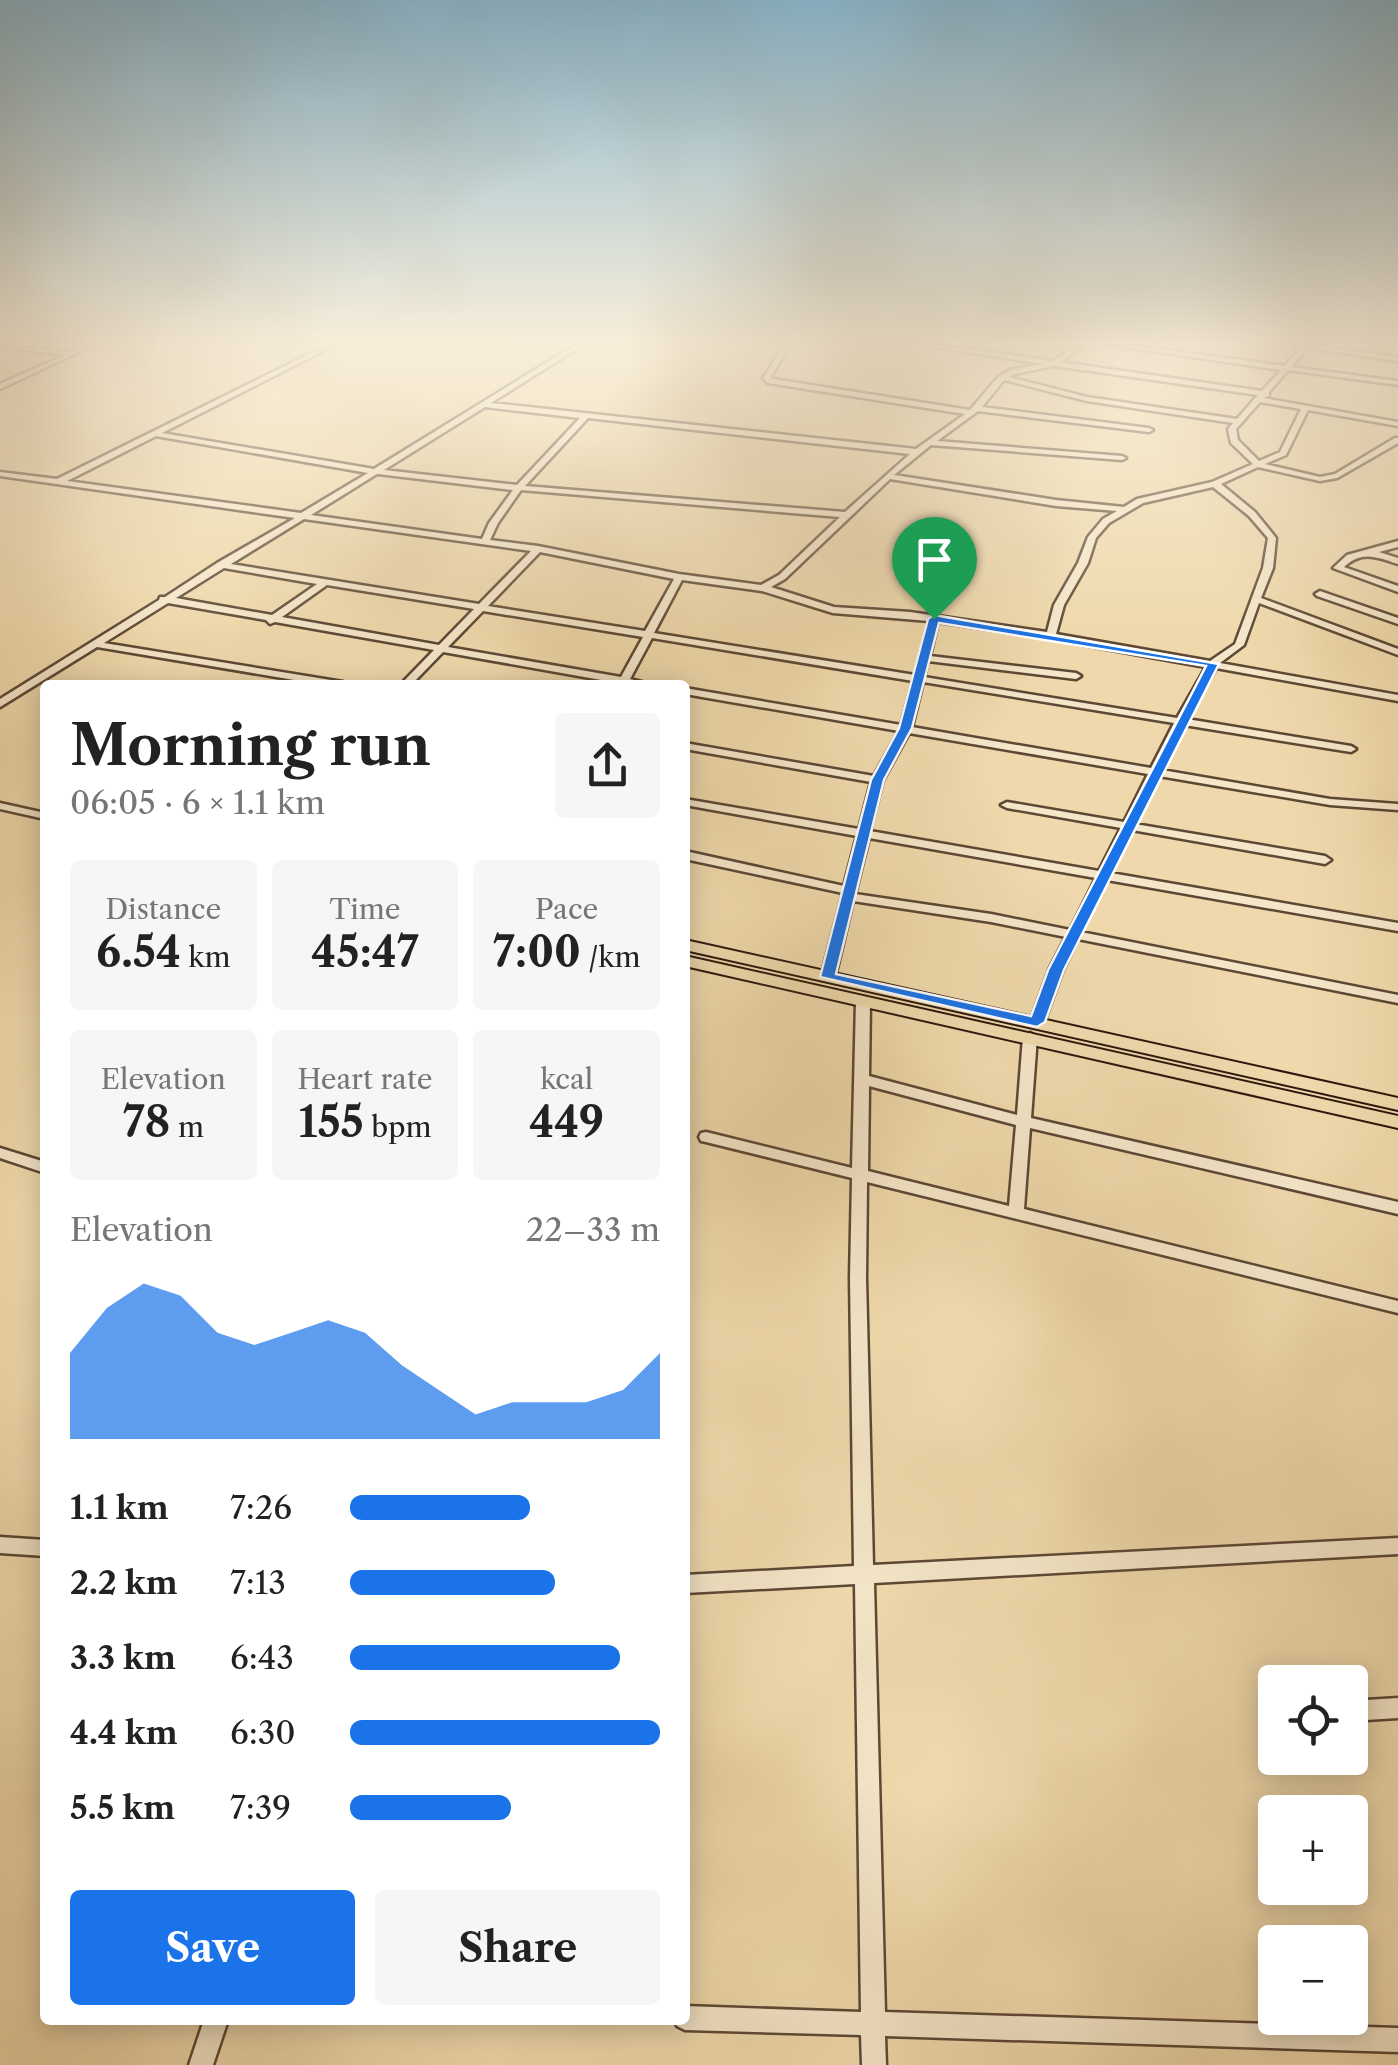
<!DOCTYPE html>
<html lang="en">
<head>
<meta charset="utf-8">
<style>
  body { margin:0; font-family:"Libre Caslon Text",serif; background:#f6f6f6; color:#222; height:100vh; display:flex; flex-direction:column; font-size:38px; white-space:nowrap }
  * { box-sizing:border-box; margin:0 }
  p { font-size:32px; color:#767676 }
  .icon { flex:none; width:55px; height:55px; fill:none; stroke:currentColor; stroke-width:2; stroke-linecap:round; stroke-linejoin:round }
  .map { position:relative; flex:1; overflow:hidden }
  .details { position:absolute; left:40px; top:680px; width:650px; height:1345px; display:flex; flex-direction:column; background:#fff; border-radius:10px; box-shadow:0 5px 25px #0003 }
  .details>* { flex:none }
  .buttons { position:absolute; left:1258px; top:1665px; display:grid; gap:20px }
  .buttons a { display:grid; place-items:center; width:110px; height:110px; border-radius:10px; background:#fff; box-shadow:0 5px 25px #0003; font-size:50px }
  .pin { position:absolute; display:grid; place-items:center; width:85px; height:85px; color:#fff; margin:-102px -42px; border-radius:50% 50% 50% 0; rotate:-45deg; box-shadow:0 0 10px #0007 }
  .pin .icon { rotate:45deg }
  .round { display:grid; place-items:center; flex:none; width:105px; height:105px; border-radius:10px; background:#f6f6f6 }
  .head { display:flex; align-items:center; justify-content:space-between; height:170px; padding:0 30px }
  h1 { font-size:55px; font-weight:800; line-height:75px }
  .stats { display:grid; grid-template-columns:repeat(3,1fr); gap:15px; height:170px; padding:10px 30px }
  .stats div { display:grid; align-content:center; border-radius:10px; background:#f6f6f6; text-align:center }
  .stats b { font-size:42px; font-weight:800 }
  .stats small { font-size:28px; font-weight:400 }
  .stats p { font-size:28px }
  .chart { height:280px; padding:20px 30px }
  .chart p { display:flex; justify-content:space-between }
  .chart svg { width:100%; height:180px; margin-top:10px; fill:#1a73e8; opacity:.7 }
  .action { display:flex; gap:20px; margin-top:auto; padding:20px 30px }
  .action a { flex:1; height:115px; border-radius:10px; background:#1a73e8; color:#fff; font-size:40px; font-weight:800; line-height:115px; text-align:center }
  .action a+a { background:#f6f6f6; color:#222 }
  ul { padding:0 30px; list-style:none; font-size:32px }
  li { display:grid; grid-template-columns:160px 120px 1fr; align-items:center; height:75px }
  li i { height:25px; border-radius:12px; background:#1a73e8 }
  .map>svg:first-child { display:block }
</style>
</head>
<body>
<div class="map">
<svg width="1398" height="2065" viewBox="0 0 1398 2065">
  <rect width="100%" height="100%" fill="#efd9ac"/>
  <filter id="stains"><feTurbulence type="fractalNoise" baseFrequency=".002" numOctaves="4"/><feColorMatrix values="0 0 0 0 .2 0 0 0 0 .09 0 0 0 0 .02 0 0 0 .5 -.17"/></filter>
  <radialGradient id="worn" r=".72"><stop offset=".6" stop-color="#630" stop-opacity="0"/><stop offset="1" stop-color="#630" stop-opacity=".3"/></radialGradient>
  <g fill="none" stroke-linecap="round" stroke-linejoin="round">
    <g stroke="#5d4835" stroke-width="5">
      <g id="minor">
        <polygon points="0,345 71,352 86,345 94,345 0,389 0,384 65,355 0,347"/>
        <path d="M 327,345 L 335,345 L 162,433 L 374,469 L 575,345 L 583,345 L 491,403 L 916,449 L 965,414 L 768,383 L 763,378 L 784,345 L 790,345 L 771,377 L 773,379 L 970,410 L 998,377 L 1010,370 L 1043,364 L 922,345 L 938,345 L 1053,361 L 1079,345 L 1086,345 L 1060,362 L 1262,391 L 1281,370 L 1110,345 L 1127,345 L 1285,366 L 1301,347 L 1296,345 L 1312,345 L 1398,357 L 1398,361 L 1308,348 L 1291,367 L 1398,381 L 1398,385 L 1288,370 L 1269,392 L 1269,396 L 1263,398 L 1398,422 L 1398,426 L 1308,410 L 1286,455 L 1265,464 L 1320,477 L 1335,474 L 1395,438 L 1398,438 L 1398,443 L 1337,478 L 1320,481 L 1258,467 L 1221,484 L 1255,512 L 1276,538 L 1273,568 L 1261,598 L 1398,649 L 1398,655 L 1259,603 L 1244,645 L 1220,663 L 1398,695 L 1398,701 L 1216,668 L 1187,719 L 1351,746 L 1356,749 L 1351,752 L 1184,725 L 1162,770 L 1330,799 L 1398,804 L 1398,810 L 1330,805 L 1159,776 L 1135,824 L 1325,856 L 1331,860 L 1325,864 L 1132,830 L 1111,873 L 1398,923 L 1398,931 L 1107,880 L 1081,932 L 1398,995 L 1398,1003 L 1078,939 L 1063,970 L 1044,1022 L 1037,1026 L 1030,1022 L 1049,970 L 1066,937 L 991,922 L 853,901 L 835,977 L 828,981 L 823,980 L 821,977 L 843,893 L 685,859 L 685,851 L 844,886 L 857,836 L 685,805 L 685,799 L 859,829 L 871,782 L 685,749 L 685,743 L 874,776 L 899,731 L 685,694 L 685,688 L 901,725 L 913,681 L 652,638 L 630,679 L 653,685 L 617,685 L 618,683 L 443,652 L 411,685 L 400,685 L 434,650 L 275,622 L 270,624 L 266,620 L 168,603 L 104,643 L 343,682 L 348,685 L 324,685 L 97,647 L 0,707 L 0,699 L 159,600 L 160,597 L 165,597 L 217,563 L 295,518 L 0,476 L 0,472 L 57,479 ZM 1053,366 L 1055,366 L 1258,395 L 1237,419 L 1087,397 L 1009,377 L 1015,374 ZM 1004,380 L 1087,401 L 1233,423 L 1228,429 L 1231,443 L 1253,464 L 1212,482 L 1137,499 L 1124,507 L 1056,500 L 894,475 L 931,445 L 1122,460 L 1126,458 L 1122,456 L 937,441 L 978,411 L 1149,432 L 1153,430 L 1149,428 L 982,407 ZM 1260,402 L 1301,409 L 1280,452 L 1259,461 L 1238,440 L 1236,429 ZM 485,407 L 580,418 L 517,485 L 384,470 ZM 588,418 L 910,454 L 845,512 L 525,486 ZM 156,436 L 368,473 L 301,513 L 67,481 ZM 377,474 L 378,474 L 513,490 L 489,523 L 482,539 L 311,515 ZM 890,479 L 1056,506 L 1117,511 L 1103,519 L 1088,537 L 1078,563 L 1054,605 L 1047,632 L 910,612 L 834,607 L 771,587 L 785,579 ZM 1213,487 L 1249,516 L 1268,538 L 1263,568 L 1235,644 L 1210,661 L 1056,634 L 1064,605 L 1088,563 L 1096,538 L 1109,523 L 1143,503 ZM 521,490 L 840,517 L 779,575 L 761,585 L 679,574 L 538,546 L 490,540 L 498,523 ZM 304,519 L 531,551 L 479,604 L 231,564 ZM 540,552 L 674,579 L 645,631 L 488,606 ZM 224,568 L 317,584 L 272,615 L 176,598 ZM 682,580 L 762,591 L 833,613 L 929,621 L 915,675 L 654,633 ZM 327,585 L 474,609 L 439,645 L 282,617 ZM 483,611 L 643,637 L 621,677 L 448,647 ZM 938,622 L 1051,639 L 1206,667 L 1177,718 L 924,677 L 928,661 L 1076,679 L 1081,676 L 1076,673 L 930,656 ZM 923,682 L 1174,723 L 1151,768 L 912,727 ZM 909,733 L 1148,774 L 1124,822 L 1007,802 L 1001,805 L 1007,808 L 1121,828 L 1099,871 L 870,831 L 883,780 ZM 869,838 L 1096,878 L 1070,930 L 991,914 L 855,894 Z"/>
        <path d="M 1398,541 L 1398,547 L 1379,552 L 1398,558 L 1398,564 C 1377,557 1362,550 1344,567 L 1398,586 L 1398,592 L 1333,568 L 1347,555 Z"/>
        <polygon points="1320,591 1398,618 1398,624 1317,596 1315,594"/>
        <polygon points="0,803 45,813 45,819 0,809"/>
        <path d="M 863,997 L 870,1001 L 869,1076 L 1017,1115 L 1023,1037 L 1030,1033 L 1037,1037 L 1031,1118 L 1398,1202 L 1398,1214 L 1030,1128 L 1024,1209 L 1398,1301 L 1398,1313 L 867,1182 L 866,1278 L 873,1565 L 1398,1538 L 1398,1554 L 874,1583 L 885,2012 L 1398,2028 L 1398,2052 L 885,2036 L 886,2065 L 862,2065 L 861,2035 L 685,2030 L 677,2026 L 674,2020 L 685,2020 L 685,2006 L 861,2012 L 855,1584 L 685,1593 L 685,1575 L 854,1566 L 850,1278 L 852,1178 L 706,1142 L 701,1141 L 699,1137 L 701,1133 L 706,1132 L 852,1168 L 856,1001 ZM 869,1086 L 1016,1125 L 1009,1206 L 868,1171 Z"/>
        <polygon points="0,1148 45,1162 45,1173 0,1158"/>
        <polygon points="0,1537 45,1540 45,1556 0,1553"/>
        <polygon points="1398,1698 1398,1718 1350,1721 1350,1701"/>
        <polygon points="204,2020 228,2020 213,2065 189,2065"/>
      </g>
    </g>
    <g stroke="#2c180d" stroke-width="4">
      <g id="major">
        <polygon points="685,940 1398,1098 1398,1110 685,950"/>
        <polygon points="685,956 1398,1116 1398,1128 685,966"/>
      </g>
    </g>
    <use href="#minor" fill="#f5e6c9" fill-rule="evenodd"/>
    <use href="#major" fill="#efd9ac" fill-rule="evenodd"/>
  </g>
  <linearGradient id="sky" x2="0" y2="1"><stop stop-color="#89b6ce"/><stop offset="0.54" stop-color="#f8eeda"/><stop offset="1" stop-color="#f8eeda" stop-opacity="0"/></linearGradient>
  <rect width="1398" height="634" fill="url(#sky)"/>
  <path fill="#1a73e8" stroke="#fff" stroke-width="2.5" fill-rule="evenodd" d="M 934,615 L 1219,664 L 1064,970 L 1045,1022 L 1037,1027 L 820,977 L 871,780 L 899,728 L 928,619 ZM 939,623 L 1206,666 L 1048,970 L 1031,1016 L 836,974 L 884,780 L 912,728 Z"/>
  <rect width="100%" height="100%" filter="url(#stains)"/>
  <rect width="100%" height="100%" fill="url(#worn)"/>
</svg>
<div class="buttons">
<a><svg class="icon" aria-label="locate" viewBox="0 0 24 24"><circle cx="12" cy="12" r="6"/><path d="M12 2v4M12 18v4M2 12h4M18 12h4"/></svg></a>
<a>+</a>
<a>−</a>
</div>
<div class="pin" style="left:934px;top:619px;background:#1e9e55"><svg class="icon" aria-label="arrive" viewBox="0 0 24 24"><path d="M6 21V4h12l-3 4 3 4H6"/></svg></div>
<section class="details">
<div class="head"><div><h1>Morning run</h1><p>06:05 · 6 × 1.1 km</p></div><a class="round"><svg class="icon" aria-label="share" viewBox="0 0 24 24"><path d="M12 15V3M7 8l5-5 5 5M5 13v7h14v-7"/></svg></a></div>
<div class="stats">
<div><p>Distance</p><b>6.54<small> km</small></b></div>
<div><p>Time</p><b>45:47</b></div>
<div><p>Pace</p><b>7:00<small> /km</small></b></div>
</div>
<div class="stats">
<div><p>Elevation</p><b>78<small> m</small></b></div>
<div><p>Heart rate</p><b>155<small> bpm</small></b></div>
<div><p>kcal</p><b>449</b></div>
</div>
<div class="chart"><p><span>Elevation</span>22–33 m</p>
<svg viewBox="0 0 160 44" preserveAspectRatio="none"><path d="M0 44V23L10 12L20 6L30 9L40 18L50 21L60 18L70 15L80 18L90 26L100 32L110 38L120 35L130 35L140 35L150 32L160 23V44z"/></svg>
</div>
<ul>
<li><b>1.1 km</b>7:26<i style="width:58%"></i></li>
<li><b>2.2 km</b>7:13<i style="width:66%"></i></li>
<li><b>3.3 km</b>6:43<i style="width:87%"></i></li>
<li><b>4.4 km</b>6:30<i style="width:100%"></i></li>
<li><b>5.5 km</b>7:39<i style="width:52%"></i></li>
</ul>
<div class="action"><a>Save</a><a>Share</a></div>
</section>
</div>
</body>
</html>
